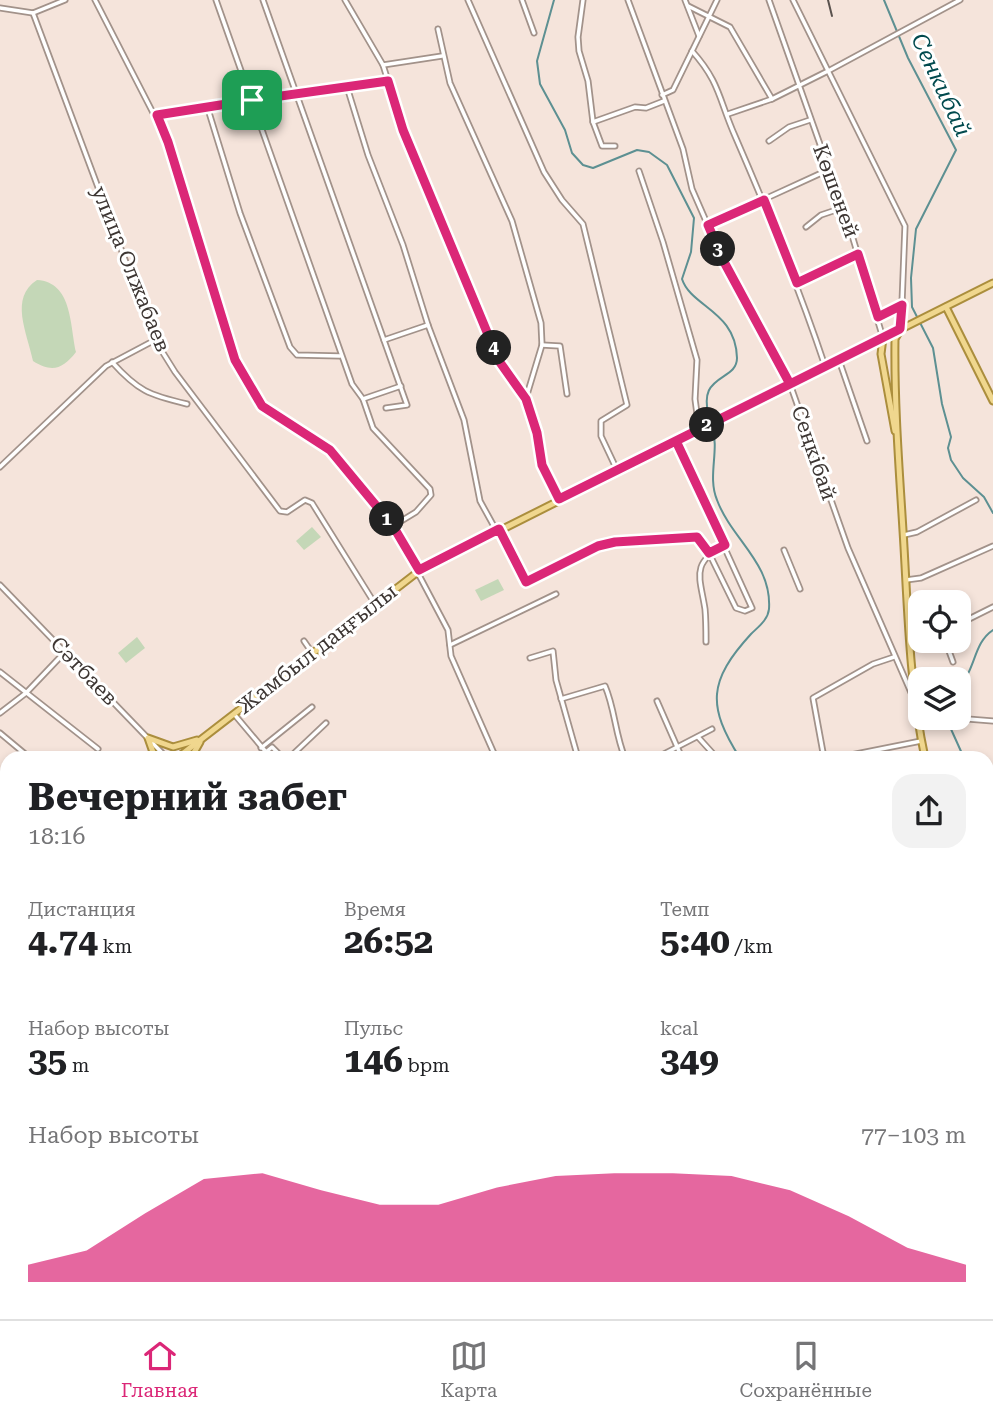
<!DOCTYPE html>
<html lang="ru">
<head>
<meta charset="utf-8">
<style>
  body { margin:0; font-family:"Roboto Serif",serif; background:#f2f2f2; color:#202124; height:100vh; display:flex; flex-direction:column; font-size:26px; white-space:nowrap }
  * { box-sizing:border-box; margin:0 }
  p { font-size:23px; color:#757577 }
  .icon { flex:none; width:38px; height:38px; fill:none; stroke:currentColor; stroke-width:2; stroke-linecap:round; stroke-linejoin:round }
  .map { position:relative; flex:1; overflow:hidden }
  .details { position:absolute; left:0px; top:751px; width:994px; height:569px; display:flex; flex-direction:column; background:#fff; border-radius:21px 21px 0 0; box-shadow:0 4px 10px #0003 }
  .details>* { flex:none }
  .controls { position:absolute; left:908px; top:590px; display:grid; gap:14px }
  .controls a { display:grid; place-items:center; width:63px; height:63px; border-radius:14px; background:#fff; box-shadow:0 4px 10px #0003; font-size:35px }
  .pin { position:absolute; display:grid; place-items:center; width:60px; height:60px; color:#fff; margin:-30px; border-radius:14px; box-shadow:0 4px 10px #0006 }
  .km { position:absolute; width:35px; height:35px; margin:-18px; border-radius:50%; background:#222; color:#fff; font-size:19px; line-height:35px; text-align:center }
  .round { display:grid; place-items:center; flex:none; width:74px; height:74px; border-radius:21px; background:#f2f2f2 }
  .overview { display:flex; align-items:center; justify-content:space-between; height:119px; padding:0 28px }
  h1 { font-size:38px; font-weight:700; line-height:52px }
  .metrics { display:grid; grid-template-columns:repeat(3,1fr); gap:10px; height:119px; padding:7px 28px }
  .metrics div { display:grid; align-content:center }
  .metrics b { font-size:35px; font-weight:700 }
  .metrics small { font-size:19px; font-weight:400 }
  .metrics p { font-size:19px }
  .chart { height:196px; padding:14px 28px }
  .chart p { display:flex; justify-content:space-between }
  .chart svg { width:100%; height:126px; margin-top:7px; fill:#db2777; opacity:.7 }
  .tab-bar { display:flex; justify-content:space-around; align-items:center; height:98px; border-top:2px solid #e0e0e0; background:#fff; font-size:19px; color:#757577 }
  .tab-bar a { display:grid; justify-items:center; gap:4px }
  .tab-bar .selected { color:#db2777 }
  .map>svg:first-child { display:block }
</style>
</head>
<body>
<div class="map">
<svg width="993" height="1319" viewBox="0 0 993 1319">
  <rect width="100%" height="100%" fill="#f5e4db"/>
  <polygon fill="#ebd6c9" points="0,796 7,802 7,842 0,852"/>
  <g fill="#c4d7b7">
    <path d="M 37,280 C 72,282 70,324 76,352 C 63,369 52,373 33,361 C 27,332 9,298 37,280 Z"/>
    <polygon points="312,527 321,537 304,550 296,541"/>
    <polygon points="498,579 504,590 481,601 475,590"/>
    <polygon points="137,637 145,648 126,663 118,653"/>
  </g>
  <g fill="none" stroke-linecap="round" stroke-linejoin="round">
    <g stroke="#5d9092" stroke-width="2">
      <path d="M 554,0 L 537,61 L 540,84 L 565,130 L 572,153 L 583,165 L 593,168 L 637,150 L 649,152 L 667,165 L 694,218 L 691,252 L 682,279 C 691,307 736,311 737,358 C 737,383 693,372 711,422"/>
      <polyline points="884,0 908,58 956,150 916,229 911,278 912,307 933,348 942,404 951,437 948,448 951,460 963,478 984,497 993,513"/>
      <path d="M 712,427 C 720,450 707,476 717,500 C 732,540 772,563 769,609 C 768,620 758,627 751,634 C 708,681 707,706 740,758"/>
      <path d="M 959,686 C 976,670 973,643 993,630"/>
      <polyline points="946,718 964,758"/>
      <polyline points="987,831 993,845"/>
      <polyline points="898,1312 901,1319"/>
    </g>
    <g stroke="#a2928a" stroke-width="7">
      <g id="minor">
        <polyline points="95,0 168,142 235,360 263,406 330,450 393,526 448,630 451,656 496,758"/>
        <polyline points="216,0 352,384 363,399 373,428 430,489 431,495 416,512 393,526"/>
        <polyline points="263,0 407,405 386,408"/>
        <polyline points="345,0 383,65 403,129 499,361 525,399 537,433 542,465 559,499"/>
        <polyline points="468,0 544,172 562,200 583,224 627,405 601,421 601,436 617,470"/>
        <polyline points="522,0 534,33"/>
        <polyline points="583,0 578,37 579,51 588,81 593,122 602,146 615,146"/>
        <polyline points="628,0 683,149 692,189 723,260 790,384 848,548 913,697"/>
        <polyline points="685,0 699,36"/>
        <polyline points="769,0 851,232 883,338"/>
        <polyline points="793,0 905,226 901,328"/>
        <polyline points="688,6 730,27 772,99"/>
        <polyline points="0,8 33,13 65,0"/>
        <polyline points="33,13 155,340 175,372 280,511 287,512 305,500 312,503 375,604"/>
        <polyline points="438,29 450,83 512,221 541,323 542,345 526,398"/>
        <path d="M 692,51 C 720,82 719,100 735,136 C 768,212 799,288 825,366"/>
        <polyline points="383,65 442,56"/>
        <polyline points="347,87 368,155 403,245 428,325 464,420 480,501 496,530"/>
        <polyline points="662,95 673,90 717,0"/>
        <polyline points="207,106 240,213 290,347 297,355 340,356"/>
        <polyline points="728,114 772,99 830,70 960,0"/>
        <polyline points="157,115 388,81"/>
        <polyline points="593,122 635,107 646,108 664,101"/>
        <polyline points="769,141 789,127 810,120"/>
        <polyline points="639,171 663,242 697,360 695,399 699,429"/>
        <polyline points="708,225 828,170"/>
        <polyline points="806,227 821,215 842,208"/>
        <polyline points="797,283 858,254"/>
        <polyline points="878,317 902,305"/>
        <polyline points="384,340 428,325"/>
        <polyline points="542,345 560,346 567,394"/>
        <polyline points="839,360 867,441"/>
        <path d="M 112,362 C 138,391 149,395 187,404"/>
        <polyline points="363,399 401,386"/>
        <polyline points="0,467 106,366 155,340"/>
        <polyline points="500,531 525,582 599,546 615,542 697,537 709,553 736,608 745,611 752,608 676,441"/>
        <polyline points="904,535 917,532 976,500"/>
        <polyline points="784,550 800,589"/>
        <polyline points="906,580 921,578 993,546"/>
        <polyline points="0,585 167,758"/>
        <polyline points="959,624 993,607"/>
        <polyline points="909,635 920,634"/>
        <polyline points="945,640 953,662"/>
        <polyline points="304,641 313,654"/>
        <path d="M 706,642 C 706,631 706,620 705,609 C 700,577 690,563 725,545"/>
        <polyline points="450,645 556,594"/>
        <polyline points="530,658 553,651 556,680 578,758"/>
        <polyline points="0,672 98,749"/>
        <path d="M 561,699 L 605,686 C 615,709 615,734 625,758"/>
        <polyline points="657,701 682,758"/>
        <polyline points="0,713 26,693 65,652"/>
        <polyline points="234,714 266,752 272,747 283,758"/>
        <polyline points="955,718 993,721"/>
        <polyline points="0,733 30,758"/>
        <polyline points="698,737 717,758"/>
        <polyline points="261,748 312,707"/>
        <polyline points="289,758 326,723"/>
        <polyline points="499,758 507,755 514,758"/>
        <polyline points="656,758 712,729"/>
        <polyline points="824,758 813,698 873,664 894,657"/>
        <polyline points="836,758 921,741"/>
        <polyline points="0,792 7,798"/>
        <polyline points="0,867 7,857"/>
        <polyline points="987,1056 993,1055"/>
        <polyline points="0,1110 7,1119"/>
        <polyline points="0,1171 7,1183"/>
        <polyline points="987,1215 993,1215"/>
        <polyline points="0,1242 7,1233"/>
        <polyline points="0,1251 7,1256"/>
        <polyline points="0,1295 7,1299"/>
        <polyline points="29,1312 40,1319"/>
        <polyline points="160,1312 171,1319"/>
        <polyline points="341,1312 346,1319"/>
        <polyline points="416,1312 421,1319"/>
        <polyline points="480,1312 485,1319"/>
        <polyline points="646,1312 650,1319"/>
        <polyline points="724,1312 727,1319"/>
        <polyline points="780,1312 783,1319"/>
        <polyline points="926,1312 927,1319"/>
        <polyline points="860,1314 862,1319"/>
        <polyline points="83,1319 88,1312"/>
        <polyline points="228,1319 234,1312"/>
        <polyline points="426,1319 430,1312"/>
        <polyline points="492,1319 497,1312"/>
      </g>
    </g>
    <g stroke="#ab8e3d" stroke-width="9">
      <g id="major">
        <polyline points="946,307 993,401"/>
        <path d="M 899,332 L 895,339 C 894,409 900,478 904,547 C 908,617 910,688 925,758"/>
        <polyline points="883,338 881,354 895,431"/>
        <polyline points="155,758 148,738 173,747 197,740"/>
        <polyline points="177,758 419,571 993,283"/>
        <polyline points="191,758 200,742"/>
        <polyline points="987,944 993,942"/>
        <polyline points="0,971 7,961"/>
        <polyline points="0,1023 7,1034"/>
        <polyline points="277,1312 283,1319"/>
        <polyline points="967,1312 968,1319"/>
        <polyline points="562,1319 565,1312"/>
      </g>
    </g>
    <use href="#minor" stroke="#fff" stroke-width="3.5"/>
    <use href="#major" stroke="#f0d78e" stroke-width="5"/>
    <polyline stroke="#5a524e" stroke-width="2" points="828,0 832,16"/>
  </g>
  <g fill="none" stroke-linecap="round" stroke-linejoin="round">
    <g stroke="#fff" stroke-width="14">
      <polyline id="route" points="252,100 157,115 168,142 235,360 262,406 330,450 393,526 419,570 499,529 526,582 598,546 615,542 697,537 709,553 725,545 676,441 900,329 902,305 878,317 858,254 797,283 764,200 708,225 723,260 790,384 559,499 542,465 537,433 526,399 499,361 403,130 388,81 252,100"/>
    </g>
    <use href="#route" stroke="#db2777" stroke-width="9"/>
  </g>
  <g text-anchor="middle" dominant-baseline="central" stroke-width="6" stroke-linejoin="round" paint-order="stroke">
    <g font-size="21" fill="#3d3633" stroke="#fff">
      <text transform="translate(836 191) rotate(70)">Көшеней</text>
      <text transform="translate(131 269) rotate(68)">улица Олжабаев</text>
      <text transform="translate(814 453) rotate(71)">Сеңкібай</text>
      <text transform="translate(317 649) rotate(-38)">Жамбыл даңғылы</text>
      <text transform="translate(84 671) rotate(46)">Сәтбаев</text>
    </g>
    <g font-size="23" font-style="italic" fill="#014a4e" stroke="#fff">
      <text transform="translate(941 85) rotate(65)">Сенкибай</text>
    </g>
  </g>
</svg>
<div class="controls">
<a><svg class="icon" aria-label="locate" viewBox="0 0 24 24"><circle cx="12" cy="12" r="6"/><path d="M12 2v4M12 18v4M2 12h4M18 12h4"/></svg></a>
<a><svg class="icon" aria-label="layers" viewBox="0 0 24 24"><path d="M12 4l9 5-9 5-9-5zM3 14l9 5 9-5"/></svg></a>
</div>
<div class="pin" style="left:252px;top:100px;background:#1e9e55"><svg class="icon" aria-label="arrive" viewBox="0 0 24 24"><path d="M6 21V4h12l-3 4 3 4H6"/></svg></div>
<b class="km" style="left:387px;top:519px">1</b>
<b class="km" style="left:707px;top:425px">2</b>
<b class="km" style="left:718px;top:249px">3</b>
<b class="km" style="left:494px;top:348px">4</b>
<section class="details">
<div class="overview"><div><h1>Вечерний забег</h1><p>18:16</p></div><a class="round"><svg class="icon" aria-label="share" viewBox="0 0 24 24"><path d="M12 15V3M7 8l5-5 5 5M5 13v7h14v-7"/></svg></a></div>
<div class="metrics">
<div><p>Дистанция</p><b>4.74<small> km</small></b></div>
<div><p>Время</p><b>26:52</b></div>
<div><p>Темп</p><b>5:40<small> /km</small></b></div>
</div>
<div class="metrics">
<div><p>Набор высоты</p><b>35<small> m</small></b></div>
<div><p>Пульс</p><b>146<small> bpm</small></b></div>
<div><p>kcal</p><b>349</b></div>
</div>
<div class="chart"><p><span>Набор высоты</span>77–103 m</p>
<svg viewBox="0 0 160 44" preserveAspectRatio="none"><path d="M0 44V38L10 33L20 20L30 8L40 6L50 12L60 17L70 17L80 11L90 7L100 6L110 6L120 7L130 12L140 21L150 32L160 38V44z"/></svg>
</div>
</section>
</div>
<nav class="tab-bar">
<a class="selected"><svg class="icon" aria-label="home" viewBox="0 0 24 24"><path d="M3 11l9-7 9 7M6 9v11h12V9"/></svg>Главная</a>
<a><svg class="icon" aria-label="map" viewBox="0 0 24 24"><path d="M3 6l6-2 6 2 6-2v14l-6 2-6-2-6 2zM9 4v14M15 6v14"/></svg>Карта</a>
<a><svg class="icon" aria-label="saved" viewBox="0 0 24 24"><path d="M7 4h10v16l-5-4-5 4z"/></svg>Сохранённые</a>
</nav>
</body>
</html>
